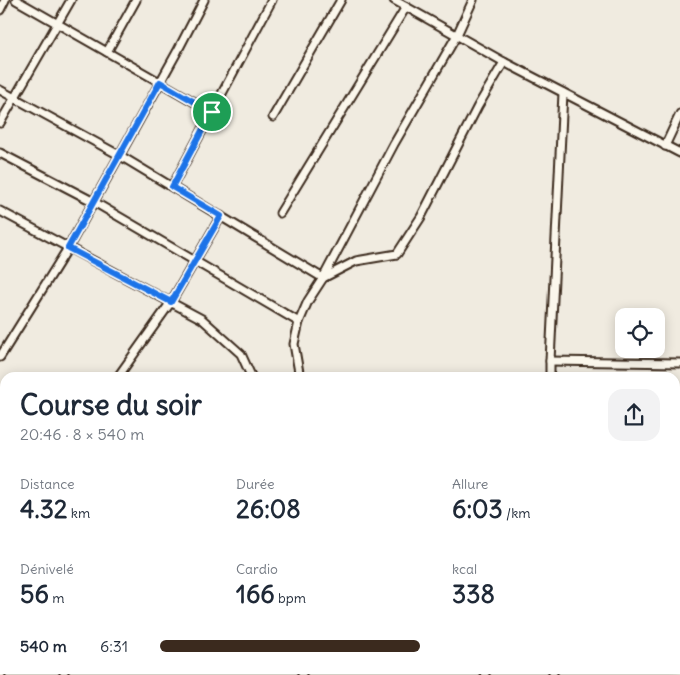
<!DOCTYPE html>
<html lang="fr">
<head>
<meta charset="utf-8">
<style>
  body { margin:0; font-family:Delius,sans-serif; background:#f2f2f3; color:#1f2937; height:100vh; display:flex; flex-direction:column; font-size:19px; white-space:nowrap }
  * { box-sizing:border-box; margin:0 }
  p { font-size:16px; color:#747a83 }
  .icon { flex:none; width:28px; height:28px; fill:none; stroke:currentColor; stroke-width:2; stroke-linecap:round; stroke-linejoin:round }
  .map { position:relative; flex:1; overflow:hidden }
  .details { position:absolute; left:0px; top:372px; width:680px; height:302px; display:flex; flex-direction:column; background:#fff; border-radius:15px 15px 0 0; box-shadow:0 2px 12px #0003 }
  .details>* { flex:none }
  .fabs { position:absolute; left:615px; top:308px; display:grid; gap:10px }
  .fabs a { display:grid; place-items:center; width:50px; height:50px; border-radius:10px; background:#fff; box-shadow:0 2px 12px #0003; font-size:25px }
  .pin { position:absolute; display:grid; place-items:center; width:42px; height:42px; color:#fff; margin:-21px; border:2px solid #fff; border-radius:50%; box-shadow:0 1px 5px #0007 }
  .round { display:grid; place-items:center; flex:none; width:52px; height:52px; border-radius:15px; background:#f2f2f3 }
  .headline { display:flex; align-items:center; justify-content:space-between; height:85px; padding:0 20px }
  h1 { font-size:28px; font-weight:700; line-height:38px }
  .stats { display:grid; grid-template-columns:repeat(3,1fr); gap:8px; height:85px; padding:5px 20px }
  .stats div { display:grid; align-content:center }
  .stats b { font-size:25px; font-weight:700 }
  .stats small { font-size:14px; font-weight:400 }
  .stats p { font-size:14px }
  ul { padding:0 20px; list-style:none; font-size:16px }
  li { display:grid; grid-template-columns:80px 60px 1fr; align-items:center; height:38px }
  li i { height:12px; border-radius:6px; background:#3b2a1e }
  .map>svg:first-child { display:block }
</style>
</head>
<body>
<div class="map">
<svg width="680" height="675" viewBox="0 0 680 675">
  <rect width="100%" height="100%" fill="#f0ebe0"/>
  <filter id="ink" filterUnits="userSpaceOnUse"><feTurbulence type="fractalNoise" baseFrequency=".02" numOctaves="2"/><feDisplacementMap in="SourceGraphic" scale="10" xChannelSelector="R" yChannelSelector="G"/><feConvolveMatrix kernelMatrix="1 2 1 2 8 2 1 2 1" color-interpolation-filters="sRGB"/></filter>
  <g filter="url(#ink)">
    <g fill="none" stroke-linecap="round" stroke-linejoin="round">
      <g stroke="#3b2a1e" stroke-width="11">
        <g id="street">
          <polyline points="16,0 212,112"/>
          <polyline points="394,0 504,62 680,153"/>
          <polyline points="0,10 5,0"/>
          <polyline points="107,52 136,0"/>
          <polyline points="0,90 119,155 323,278 394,144 457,35 473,0"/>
          <polyline points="273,117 341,0"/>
          <polyline points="0,123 71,0"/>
          <polyline points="665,146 680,114"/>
          <polyline points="0,153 94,202 299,322"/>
          <polyline points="172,187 272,0"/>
          <polyline points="0,211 202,319 241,354 252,378"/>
          <polyline points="280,213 406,7"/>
          <polyline points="0,357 68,248 177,52 204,0"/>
          <polyline points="550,361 680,363"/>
          <polyline points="117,378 171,302 221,216"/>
          <polyline points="300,378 294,344 299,322 308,301 323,278 356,261 397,254 421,217 478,106 504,62"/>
          <polyline points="550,378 550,361 563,93"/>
          <polyline points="0,427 5,430"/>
          <polyline points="675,483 680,483"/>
          <polyline points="0,510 5,509"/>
          <polyline points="675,562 680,562"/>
          <polyline points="64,670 64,675"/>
          <polyline points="302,670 302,675"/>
          <polyline points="485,670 485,675"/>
          <polyline points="553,670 553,675"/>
          <polyline points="1,675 5,566"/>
        </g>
      </g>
      <use href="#street" stroke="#fbf7ec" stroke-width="7"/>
    </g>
  </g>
  <g fill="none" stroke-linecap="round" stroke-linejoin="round" filter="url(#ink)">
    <g stroke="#fff" stroke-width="10">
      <polygon id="route" points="160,82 212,112 172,187 221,216 171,302 68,248"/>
    </g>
    <use href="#route" stroke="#1a73e8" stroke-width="6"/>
  </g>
</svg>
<div class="fabs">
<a><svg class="icon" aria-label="locate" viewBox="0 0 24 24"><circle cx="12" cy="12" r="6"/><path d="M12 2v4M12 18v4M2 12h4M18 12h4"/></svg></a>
</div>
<div class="pin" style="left:212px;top:112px;background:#1e9e55"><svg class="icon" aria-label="arrive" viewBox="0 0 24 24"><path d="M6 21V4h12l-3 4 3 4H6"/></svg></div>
<section class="details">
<div class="headline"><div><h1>Course du soir</h1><p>20:46 · 8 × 540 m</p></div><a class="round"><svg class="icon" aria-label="share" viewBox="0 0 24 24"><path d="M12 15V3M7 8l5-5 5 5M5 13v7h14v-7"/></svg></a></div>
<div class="stats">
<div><p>Distance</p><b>4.32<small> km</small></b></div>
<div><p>Durée</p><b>26:08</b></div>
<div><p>Allure</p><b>6:03<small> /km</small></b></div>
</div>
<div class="stats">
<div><p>Dénivelé</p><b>56<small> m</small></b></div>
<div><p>Cardio</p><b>166<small> bpm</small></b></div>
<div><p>kcal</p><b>338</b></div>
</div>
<ul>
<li><b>540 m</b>6:31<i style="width:52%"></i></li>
</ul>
</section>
</div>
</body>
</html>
